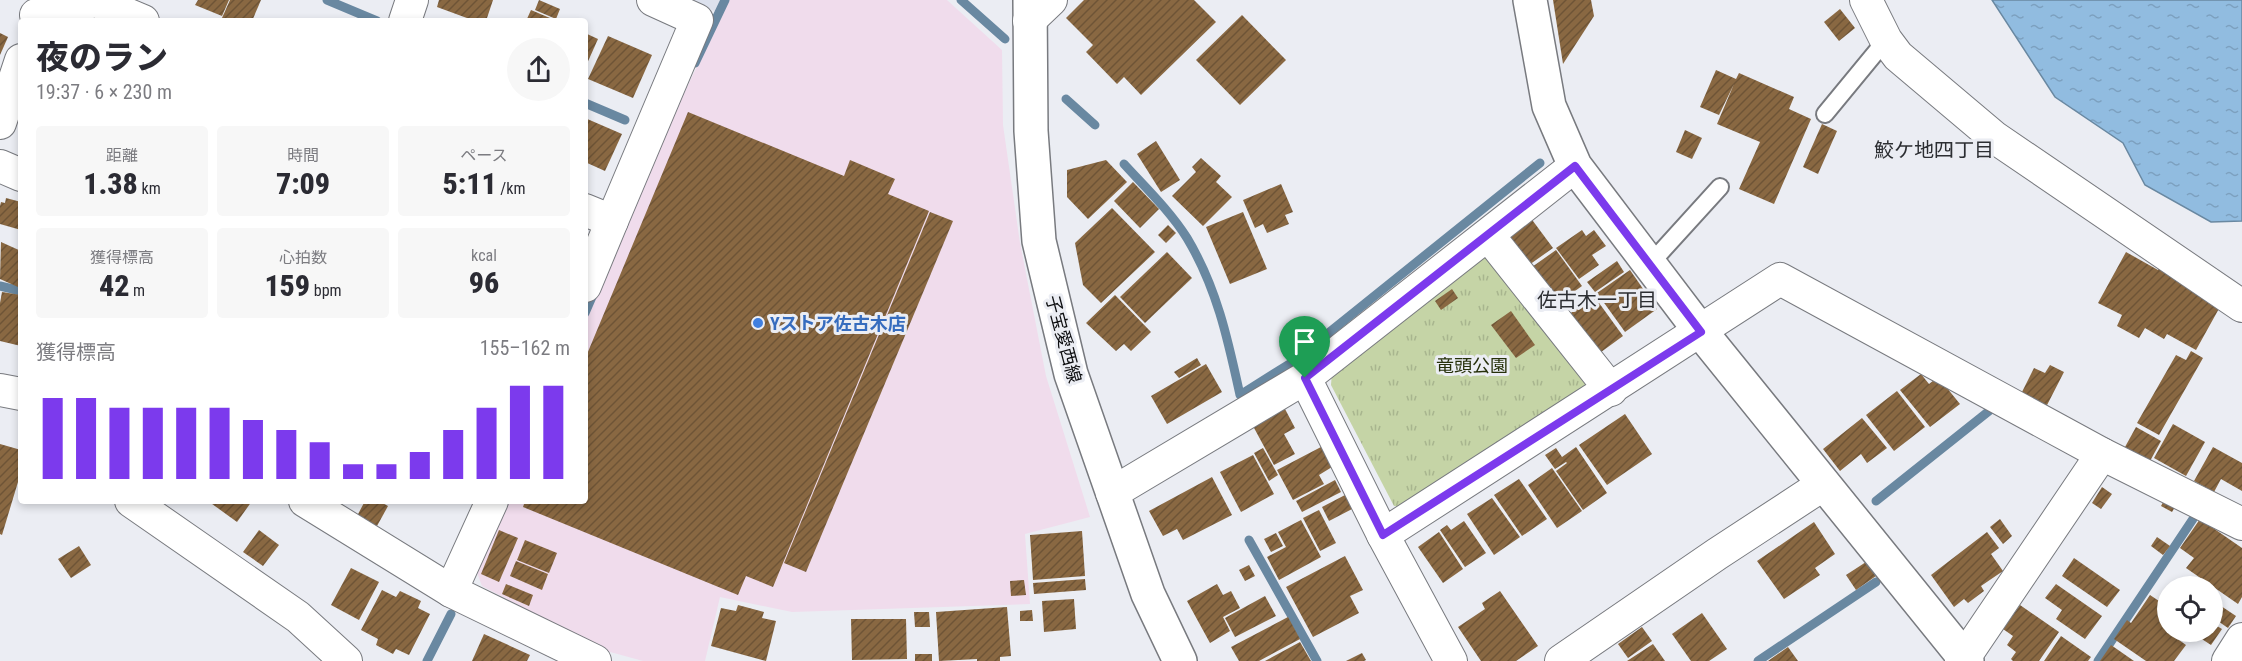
<!DOCTYPE html>
<html lang="ja">
<head>
<meta charset="utf-8">
<style>
  body { margin:0; font-family:"Roboto Condensed","Noto Sans JP",sans-serif; background:#f7f7f7; color:#2b2b33; height:100vh; display:flex; flex-direction:column; font-size:22px; white-space:nowrap }
  * { box-sizing:border-box; margin:0 }
  p { font-size:20px; color:#7c7c81 }
  .icon { flex:none; width:33px; height:33px; fill:none; stroke:currentColor; stroke-width:2; stroke-linecap:round; stroke-linejoin:round }
  .map { position:relative; flex:1; overflow:hidden }
  .panel { position:absolute; left:18px; top:18px; width:570px; height:486px; display:flex; flex-direction:column; background:#fff; border-radius:6px; box-shadow:0 3px 9px #0003 }
  .panel>* { flex:none }
  .tools { position:absolute; left:2157px; top:576px; display:grid; gap:12px }
  .tools a { display:grid; place-items:center; width:66px; height:66px; border-radius:50%; background:#fff; box-shadow:0 3px 9px #0003; font-size:30px }
  .pin { position:absolute; display:grid; place-items:center; width:51px; height:51px; color:#fff; margin:-62px -26px; border-radius:50% 50% 50% 0; rotate:-45deg; box-shadow:0 0 6px #0007 }
  .pin .icon { rotate:45deg }
  .round { display:grid; place-items:center; flex:none; width:63px; height:63px; border-radius:32px; background:#f7f7f7 }
  .head { display:flex; align-items:center; justify-content:space-between; height:102px; padding:0 18px }
  h1 { font-size:33px; font-weight:800; line-height:45px }
  .stats { display:grid; grid-template-columns:repeat(3,1fr); gap:9px; height:102px; padding:6px 18px }
  .stats div { display:grid; align-content:center; border-radius:6px; background:#f7f7f7; text-align:center }
  .stats b { font-size:30px; font-weight:800 }
  .stats small { font-size:16px; font-weight:400 }
  .stats p { font-size:16px }
  .chart { height:168px; padding:12px 18px }
  .chart p { display:flex; justify-content:space-between }
  .chart svg { width:100%; height:108px; margin-top:6px; stroke:#7c3aed; stroke-width:6 }
  .map>svg:first-child { display:block }
</style>
</head>
<body>
<div class="map">
<svg width="2242" height="661" viewBox="0 0 2242 661">
  <defs>
    <pattern id="park-tufts" width="24" height="20" patternUnits="userSpaceOnUse" patternTransform="scale(1.5)"><rect width="24" height="20" fill="#c5d4a6"/><path d="M3 7l-1-3M5 7V3M7 7l1-3M15 17l-1-3M17 17v-4M19 17l1-3" fill="none" stroke="#a8b58e"/></pattern>
    <pattern id="water-ripples" width="26" height="14" patternUnits="userSpaceOnUse" patternTransform="scale(1.5)"><rect width="26" height="14" fill="#91bce0"/><path d="M2 4q2-2 4 0t4 0M15 11q2-2 4 0t4 0" fill="none" stroke="#7ca0bf"/></pattern>
    <pattern id="building-hatch" width="6" height="6" patternUnits="userSpaceOnUse" patternTransform="scale(1.5)"><rect width="6" height="6" fill="#896842"/><path d="M-1 1l2-2M0 6l6-6M5 7l2-2" fill="none" stroke="#6e5436"/></pattern>
  </defs>
  <rect width="100%" height="100%" fill="#ebedf3"/>
  <polygon fill="#f0dcec" points="729,0 947,0 1002,50 1003,125 1020,243 1046,376 1090,517 1025,534 1030,604 792,612 720,597 705,661 643,661 603,650 482,586 476,570 506,501 585,501 585,318 674,114"/>
  <polygon fill="#dce1ed" points="689,0 725,0 719,13"/>
  <polygon fill="url(#park-tufts)" points="1485,249 1594,382 1408,508 1394,506 1331,385 1332,372"/>
  <polygon fill="url(#water-ripples)" stroke="#6988a1" stroke-width="1.5" points="1992,0 2242,0 2242,221 2211,222 2145,185 2123,143 2055,97"/>
  <g fill="none" stroke-linecap="round" stroke-linejoin="round">
    <g stroke="#6988a1" stroke-width="9">
      <polyline points="327,0 377,21"/>
      <polyline points="961,0 1005,39"/>
      <polyline points="695,63 725,0"/>
      <polyline points="1066,99 1095,125"/>
      <polyline points="585,103 625,120"/>
      <path d="M 1124,164 C 1145,187 1170,211 1187,238 C 1217,288 1228,340 1240,395 L 1291,363 L 1540,163"/>
      <polyline points="0,286 21,291"/>
      <polyline points="585,313 595,290"/>
      <polyline points="1876,501 1989,411"/>
      <polyline points="1249,540 1317,661"/>
      <polyline points="427,661 451,614"/>
      <polyline points="1758,661 1876,582"/>
      <polyline points="2098,661 2193,519"/>
    </g>
  </g>
  <g fill="url(#building-hatch)">
    <polygon points="198,0 229,0 222,16 195,5"/>
    <polygon points="230,0 261,0 252,21 231,21 222,18"/>
    <polygon points="439,0 493,0 486,21 475,21 437,7"/>
    <polygon points="539,0 560,9 556,19 535,10"/>
    <polygon points="1084,0 1194,0 1216,22 1141,95 1124,77 1117,84 1086,52 1093,45 1066,18"/>
    <polygon points="1553,0 1591,0 1594,16 1563,64"/>
    <polygon points="1840,9 1855,28 1839,41 1824,22"/>
    <polygon points="531,10 557,21 526,21"/>
    <polygon points="1242,15 1286,60 1240,105 1196,60"/>
    <polygon points="0,33 8,37 0,55"/>
    <polygon points="585,33 598,39 585,68"/>
    <polygon points="608,36 652,55 633,98 588,79"/>
    <polygon points="1716,70 1736,79 1739,73 1794,97 1789,109 1811,119 1774,204 1739,189 1760,142 1717,124 1734,84 1719,115 1700,107"/>
    <polygon points="688,112 844,176 850,160 895,179 888,194 929,211 773,587 746,576 738,595 523,507 525,501 585,501 585,359"/>
    <polygon points="585,118 622,134 605,171 585,162"/>
    <polygon points="1822,124 1837,131 1818,174 1803,167"/>
    <polygon points="1685,130 1702,138 1692,159 1676,152"/>
    <polygon points="1156,141 1180,180 1161,192 1137,154"/>
    <polygon points="1201,158 1221,176 1216,182 1232,197 1203,226 1172,196 1196,172 1192,167"/>
    <polygon points="1106,160 1127,182 1088,219 1067,197 1067,170"/>
    <polygon points="1133,182 1159,209 1140,228 1114,201"/>
    <polygon points="1281,184 1293,212 1285,215 1289,224 1267,233 1263,224 1255,228 1243,200"/>
    <polygon points="6,198 21,202 21,230 0,224 0,206 1,202 5,203"/>
    <polygon points="1112,208 1155,252 1101,303 1083,285 1075,243"/>
    <polygon points="930,212 953,221 806,572 784,563"/>
    <polygon points="1243,212 1267,269 1230,284 1206,227"/>
    <polygon points="1530,217 1553,248 1529,265 1507,234"/>
    <polygon points="1168,225 1176,233 1166,243 1158,235"/>
    <polygon points="1582,230 1586,236 1594,230 1606,246 1592,255 1599,265 1579,279 1556,248"/>
    <polygon points="1,242 21,251 21,279 18,287 0,279"/>
    <polygon points="1556,250 1582,286 1554,306 1532,267"/>
    <polygon points="1167,252 1192,278 1145,323 1120,297"/>
    <polygon points="2126,252 2158,270 2161,264 2221,305 2196,350 2167,334 2164,339 2145,328 2139,338 2117,326 2122,315 2098,303"/>
    <polygon points="1617,261 1624,272 1595,292 1587,282"/>
    <polygon points="1630,270 1657,309 1625,332 1597,293"/>
    <polygon points="1452,289 1458,298 1441,310 1435,301"/>
    <polygon points="2,292 21,295 21,346 0,341 0,303"/>
    <polygon points="1115,295 1151,332 1131,351 1124,344 1116,351 1086,323"/>
    <polygon points="1594,296 1623,336 1597,355 1568,315"/>
    <polygon points="1511,311 1535,345 1516,358 1491,325"/>
    <polygon points="2191,351 2203,358 2159,435 2137,423 2176,355 2186,360"/>
    <polygon points="1197,358 1201,365 1179,378 1174,372"/>
    <polygon points="1206,364 1222,392 1167,424 1151,396"/>
    <polygon points="2050,365 2064,372 2045,409 2020,396 2034,368 2045,373"/>
    <polygon points="1921,374 1929,384 1938,377 1960,404 1930,427 1900,390"/>
    <polygon points="1897,391 1925,427 1894,451 1866,415"/>
    <polygon points="1285,409 1295,428 1284,434 1295,454 1274,465 1253,426"/>
    <polygon points="1625,414 1652,454 1607,485 1579,445"/>
    <polygon points="1862,418 1887,448 1867,463 1861,454 1840,471 1823,449"/>
    <polygon points="2173,424 2205,442 2186,476 2154,458"/>
    <polygon points="2136,427 2161,441 2150,461 2125,447"/>
    <polygon points="0,444 21,450 21,472 2,535 0,534"/>
    <polygon points="1321,447 1332,467 1319,475 1324,484 1293,500 1277,470"/>
    <polygon points="1576,447 1607,493 1583,510 1556,471 1567,463 1566,462 1555,469 1545,455 1556,448 1562,457"/>
    <polygon points="2213,447 2242,463 2242,491 2221,479 2214,492 2194,481"/>
    <polygon points="1263,448 1278,475 1269,481 1254,453"/>
    <polygon points="1253,455 1274,494 1241,512 1220,472"/>
    <polygon points="1552,468 1582,511 1557,528 1528,485"/>
    <polygon points="1212,477 1232,515 1183,540 1177,529 1163,536 1149,511"/>
    <polygon points="1519,479 1547,519 1522,536 1494,495"/>
    <polygon points="1335,480 1341,492 1302,512 1296,501"/>
    <polygon points="2102,487 2112,494 2101,509 2092,503"/>
    <polygon points="1347,494 1354,508 1329,521 1322,507"/>
    <polygon points="2167,495 2178,502 2172,512 2161,506"/>
    <polygon points="1492,498 1520,537 1494,555 1467,514"/>
    <polygon points="208,501 252,501 237,522"/>
    <polygon points="365,501 379,501 388,506 377,526 357,516"/>
    <polygon points="1319,510 1336,543 1320,551 1303,518"/>
    <polygon points="2000,519 2012,536 2003,544 1990,527"/>
    <polygon points="2200,519 2242,548 2242,597 2238,604 2186,568 2194,558 2180,548"/>
    <polygon points="1301,520 1321,557 1279,580 1267,557 1286,547 1278,532"/>
    <polygon points="1464,521 1486,553 1465,567 1440,530 1447,525 1451,530"/>
    <polygon points="1814,522 1835,554 1815,568 1820,575 1784,599 1757,561"/>
    <polygon points="259,530 279,545 263,566 243,552"/>
    <polygon points="499,530 518,538 499,582 481,574"/>
    <polygon points="1082,531 1085,576 1033,580 1030,535"/>
    <polygon points="1439,532 1463,569 1443,583 1418,547"/>
    <polygon points="1987,532 1999,548 1991,554 2003,571 1981,586 1984,591 1968,603 1964,599 1954,607 1931,575"/>
    <polygon points="1276,533 1283,546 1271,552 1264,539"/>
    <polygon points="2157,537 2170,546 2163,555 2151,546"/>
    <polygon points="525,540 557,553 549,573 517,560"/>
    <polygon points="79,546 91,565 71,578 58,559"/>
    <polygon points="1345,556 1363,590 1350,596 1359,613 1313,637 1286,587"/>
    <polygon points="2074,558 2120,590 2107,607 2062,576"/>
    <polygon points="516,561 548,574 542,590 510,576"/>
    <polygon points="1866,562 1876,576 1856,590 1846,575"/>
    <polygon points="1249,565 1255,576 1245,581 1239,570"/>
    <polygon points="351,568 379,582 359,620 331,605"/>
    <polygon points="1085,579 1086,590 1034,594 1033,583"/>
    <polygon points="1024,580 1026,595 1011,596 1010,581"/>
    <polygon points="506,584 533,595 529,606 502,594"/>
    <polygon points="1217,584 1223,595 1231,591 1240,608 1223,617 1230,631 1210,643 1187,601"/>
    <polygon points="2056,584 2102,616 2085,639 2056,619 2062,610 2045,598"/>
    <polygon points="382,590 396,597 400,591 421,601 418,608 430,614 409,655 396,649 393,654 376,645 378,639 361,630"/>
    <polygon points="1500,591 1538,646 1516,661 1481,661 1458,627 1485,609 1482,603"/>
    <polygon points="2150,595 2168,607 2168,632 2185,632 2179,640 2186,645 2174,661 2146,661 2114,639 2127,620 2131,623"/>
    <polygon points="1265,596 1276,616 1235,637 1225,618"/>
    <polygon points="1074,599 1076,629 1044,632 1042,601"/>
    <polygon points="2215,602 2236,616 2228,628 2212,617 2212,606"/>
    <polygon points="738,605 764,612 762,618 776,621 766,661 711,646 721,608 736,611"/>
    <polygon points="2020,605 2059,632 2039,661 2013,661 2011,659 2016,652 2007,645 2013,636 2003,629"/>
    <polygon points="1007,607 1011,656 1000,657 1000,661 977,661 977,659 939,661 936,612"/>
    <polygon points="1032,610 1033,621 1020,621 1020,611"/>
    <polygon points="914,612 929,612 930,627 915,627"/>
    <polygon points="1702,613 1727,649 1709,661 1691,661 1672,634"/>
    <polygon points="1288,617 1300,639 1259,661 1239,661 1231,647"/>
    <polygon points="851,619 906,619 907,659 852,660"/>
    <polygon points="2212,623 2222,629 2211,645 2191,632 2212,632"/>
    <polygon points="1642,627 1652,641 1628,658 1618,644"/>
    <polygon points="484,634 530,655 527,661 472,661"/>
    <polygon points="2061,636 2091,657 2088,661 2044,661"/>
    <polygon points="1300,642 1311,661 1265,661"/>
    <polygon points="1653,644 1665,661 1627,661"/>
    <polygon points="2111,645 2134,661 2100,661"/>
    <polygon points="1788,647 1798,661 1768,661"/>
    <polygon points="1362,653 1366,660 1364,661 1346,661"/>
    <rect x="915" y="654" width="17" height="7"/>
  </g>
  <g fill="none" stroke-linecap="round" stroke-linejoin="round">
    <g stroke="#787a7f" stroke-width="20">
      <g id="service">
        <polyline points="1825,114 1886,40"/>
        <polyline points="1650,264 1720,187"/>
      </g>
    </g>
    <g stroke="#787a7f" stroke-width="34">
      <g id="minor">
        <polyline points="1866,0 1886,40 1898,56 1994,137 2242,306"/>
        <polyline points="36,15 96,1 143,21"/>
        <polyline points="405,21 412,0"/>
        <polyline points="1029,21 1051,0"/>
        <polyline points="0,123 21,60"/>
        <polyline points="0,166 21,175"/>
        <polyline points="585,210 612,221 585,286"/>
        <polyline points="612,221 697,20 653,0"/>
        <polyline points="1488,235 1611,390"/>
        <polyline points="1305,378 1383,535 1451,661"/>
        <polyline points="0,390 21,394"/>
        <polyline points="1112,493 1305,378 1575,166"/>
        <polyline points="131,501 298,617 346,661"/>
        <polyline points="305,501 451,591 595,661"/>
        <polyline points="1383,535 1780,279 2102,454 2242,524"/>
        <polyline points="451,591 492,501"/>
        <polyline points="1561,661 1717,554 1824,484"/>
        <polyline points="1961,661 1964,658 2102,454"/>
        <polyline points="2228,661 2242,639"/>
      </g>
    </g>
    <g stroke="#787a7f" stroke-width="36">
      <polyline id="tertiary" points="1530,0 1549,106 1575,166 1701,332 1967,661"/>
    </g>
    <g stroke="#787a7f" stroke-width="36">
      <polyline id="secondary" points="1030,0 1031,131 1039,241 1071,374 1148,594 1180,661"/>
    </g>
    <use href="#service" stroke="#fff" stroke-width="16"/>
    <use href="#minor" stroke="#fff" stroke-width="32"/>
    <use href="#tertiary" stroke="#fff" stroke-width="33"/>
    <use href="#secondary" stroke="#fff" stroke-width="33"/>
  </g>
  <g fill="none" stroke-linecap="round" stroke-linejoin="round">
    <g stroke="#fff" stroke-width="12">
      <polygon id="route" points="1575,166 1701,332 1383,535 1305,378"/>
    </g>
    <use href="#route" stroke="#7c3aed" stroke-width="8"/>
  </g>
  <circle fill="#3f7fe0" stroke="#ebedf3" stroke-width="2" cx="758" cy="323" r="6"/>
  <g text-anchor="middle" dominant-baseline="central" stroke-width="6" stroke-linejoin="round" paint-order="stroke">
    <g font-size="18" font-weight="bold" fill="#366cbe" stroke="#ebedf3" text-anchor="start">
      <text x="770" y="323">Yストア佐古木店</text>
    </g>
    <g font-size="18" fill="#0c0d0f" stroke="#ebedf3">
      <text transform="translate(1064 339) rotate(75)">子宝愛西線</text>
    </g>
    <g font-size="18" fill="#26300a" stroke="#ebedf3">
      <text x="1472" y="365">竜頭公園</text>
    </g>
    <g font-size="20" fill="#2c2e32" stroke="#ebedf3">
      <text x="1934" y="150">鮫ケ地四丁目</text>
      <text x="1597" y="300">佐古木一丁目</text>
    </g>
  </g>
</svg>
<div class="tools">
<a><svg class="icon" aria-label="locate" viewBox="0 0 24 24"><circle cx="12" cy="12" r="6"/><path d="M12 2v4M12 18v4M2 12h4M18 12h4"/></svg></a>
</div>
<div class="pin" style="left:1305px;top:378px;background:#1e9e55"><svg class="icon" aria-label="arrive" viewBox="0 0 24 24"><path d="M6 21V4h12l-3 4 3 4H6"/></svg></div>
<section class="panel">
<div class="head"><div><h1>夜のラン</h1><p>19:37 · 6 × 230 m</p></div><a class="round"><svg class="icon" aria-label="share" viewBox="0 0 24 24"><path d="M12 15V3M7 8l5-5 5 5M5 13v7h14v-7"/></svg></a></div>
<div class="stats">
<div><p>距離</p><b>1.38<small> km</small></b></div>
<div><p>時間</p><b>7:09</b></div>
<div><p>ペース</p><b>5:11<small> /km</small></b></div>
</div>
<div class="stats">
<div><p>獲得標高</p><b>42<small> m</small></b></div>
<div><p>心拍数</p><b>159<small> bpm</small></b></div>
<div><p>kcal</p><b>96</b></div>
</div>
<div class="chart"><p><span>獲得標高</span>155–162 m</p>
<svg viewBox="0 0 160 44" preserveAspectRatio="none"><path d="M5 44V11M15 44V11M25 44V15M35 44V15M45 44V15M55 44V15M65 44V20M75 44V24M85 44V29M95 44V38M105 44V38M115 44V33M125 44V24M135 44V15M145 44V6M155 44V6"/></svg>
</div>
</section>
</div>
</body>
</html>
